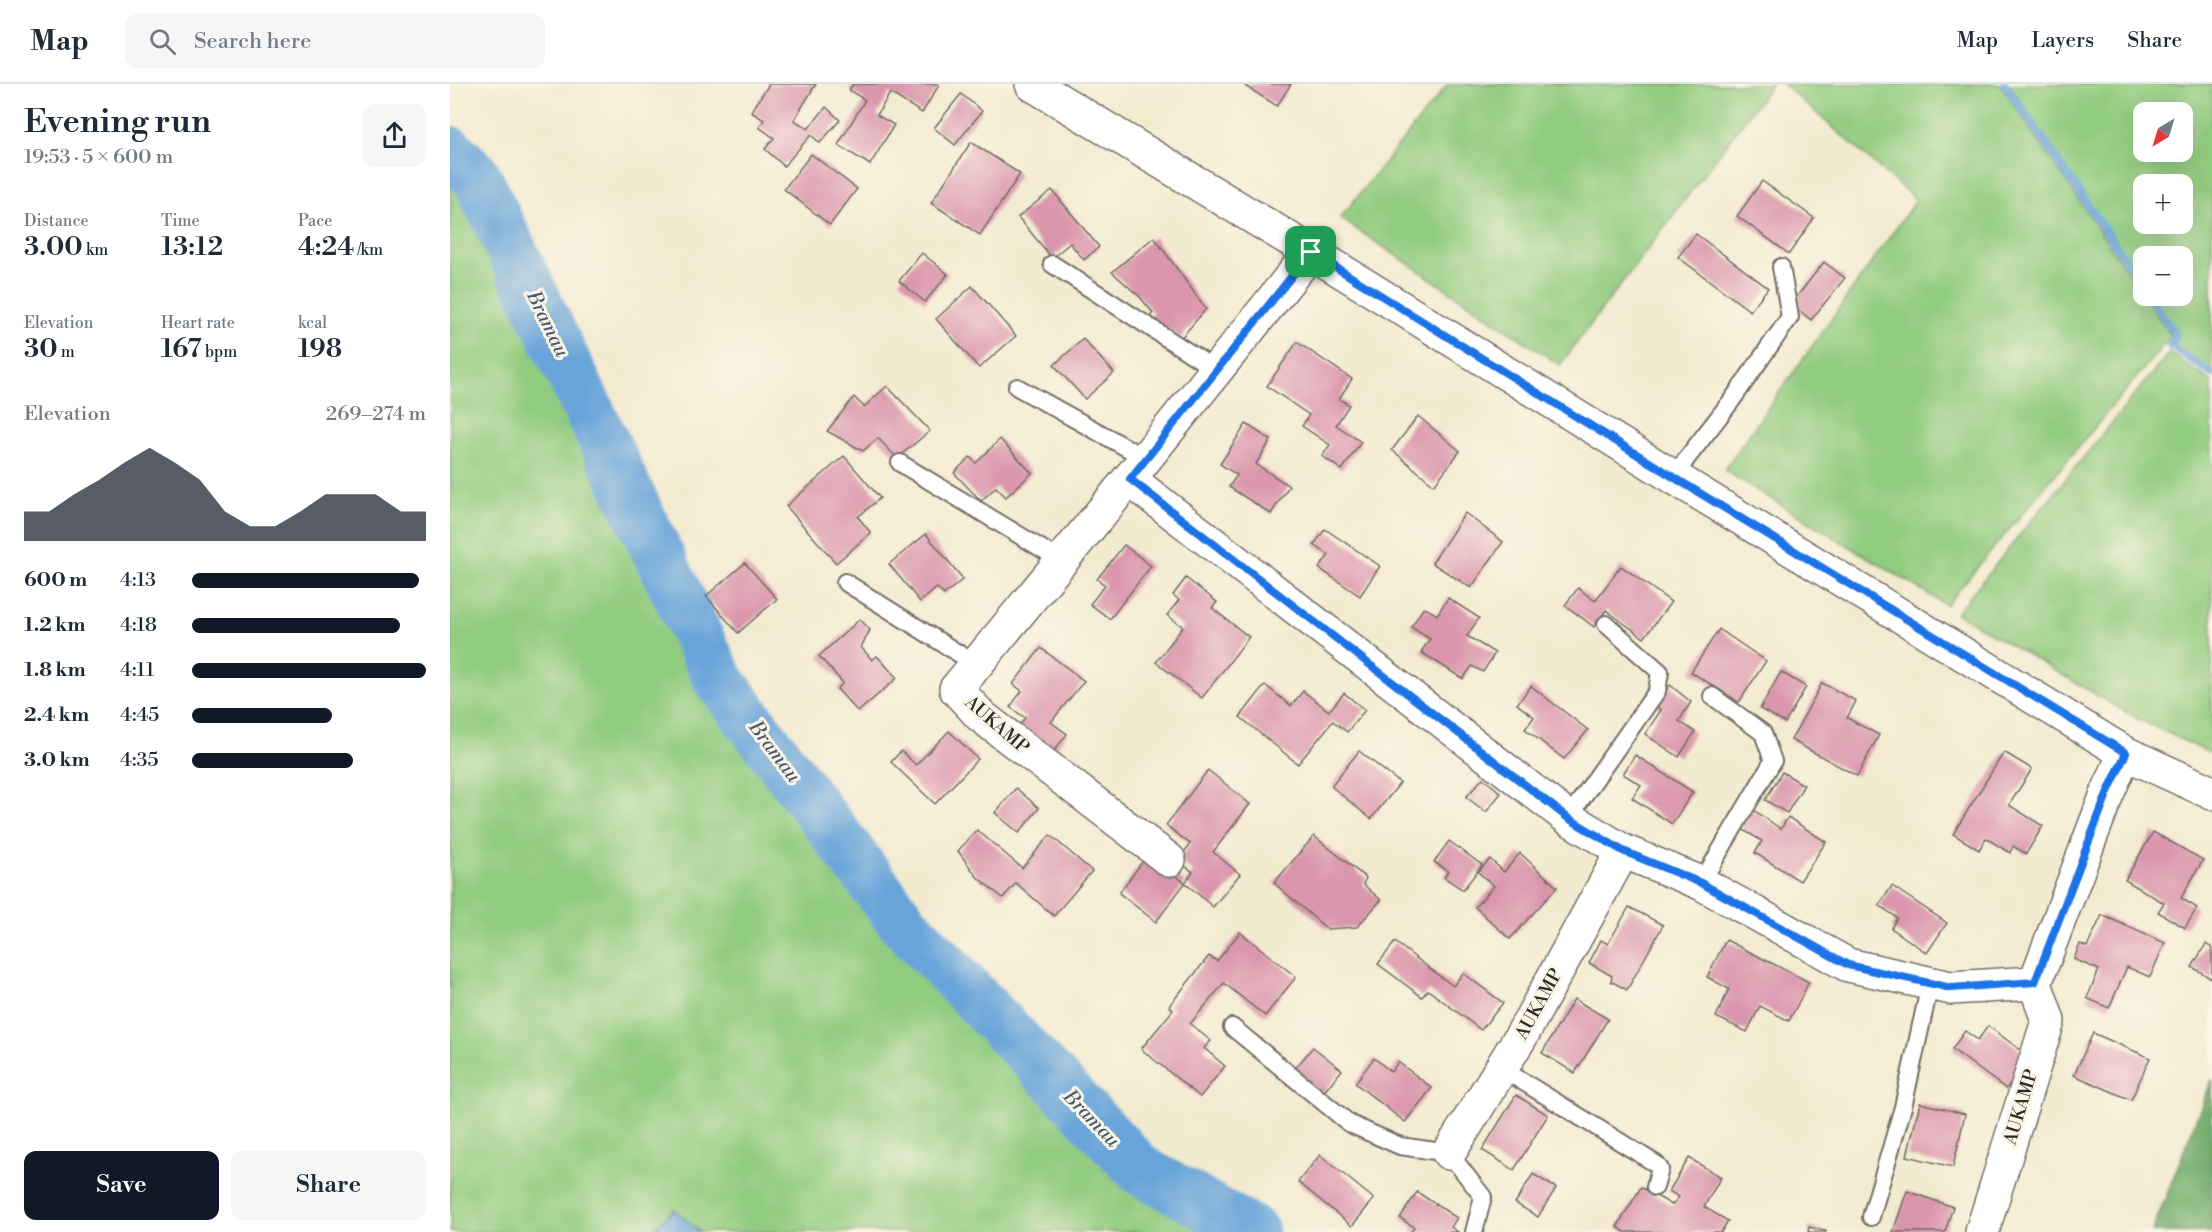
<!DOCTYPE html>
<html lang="en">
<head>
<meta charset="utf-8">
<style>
  body { margin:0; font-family:"Libre Bodoni",serif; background:#f6f6f7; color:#1f2937; height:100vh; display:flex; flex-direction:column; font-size:22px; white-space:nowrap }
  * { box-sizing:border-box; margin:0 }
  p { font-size:20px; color:#747a83 }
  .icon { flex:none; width:33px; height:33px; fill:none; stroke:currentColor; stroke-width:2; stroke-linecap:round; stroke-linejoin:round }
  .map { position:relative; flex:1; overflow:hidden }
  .sheet { display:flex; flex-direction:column; background:#fff; width:450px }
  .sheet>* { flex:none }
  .needle { width:39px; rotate:218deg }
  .buttons { position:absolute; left:1683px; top:18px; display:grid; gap:12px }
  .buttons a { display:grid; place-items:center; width:60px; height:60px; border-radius:12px; background:#fff; box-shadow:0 6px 24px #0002; font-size:30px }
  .pin { position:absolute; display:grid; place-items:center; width:51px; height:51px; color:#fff; margin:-26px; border-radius:12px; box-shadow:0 3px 9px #0006 }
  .round { display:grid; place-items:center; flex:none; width:63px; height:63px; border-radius:12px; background:#f6f6f7 }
  .headline { display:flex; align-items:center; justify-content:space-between; height:102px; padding:0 24px }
  h1 { font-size:33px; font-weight:600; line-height:45px }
  .stats { display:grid; grid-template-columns:repeat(3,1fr); gap:9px; height:102px; padding:6px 24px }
  .stats div { display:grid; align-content:center }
  .stats b { font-size:26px; font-weight:600 }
  .stats small { font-size:16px; font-weight:400 }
  .stats p { font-size:16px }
  .chart { height:168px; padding:12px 24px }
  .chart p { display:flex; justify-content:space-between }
  .chart svg { width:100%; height:108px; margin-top:6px; fill:#111827; opacity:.7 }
  .cta { display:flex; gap:12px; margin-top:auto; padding:12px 24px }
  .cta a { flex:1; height:69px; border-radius:12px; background:#111827; color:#fff; font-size:24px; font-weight:600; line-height:69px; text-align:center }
  .cta a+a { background:#f6f6f7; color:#1f2937 }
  ul { padding:0 24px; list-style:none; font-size:20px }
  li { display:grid; grid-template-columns:96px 72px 1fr; align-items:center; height:45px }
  li i { height:15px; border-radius:8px; background:#111827 }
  header { display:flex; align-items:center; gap:36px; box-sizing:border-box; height:84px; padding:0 30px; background:#fff; border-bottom:2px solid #e0e1e3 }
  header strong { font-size:28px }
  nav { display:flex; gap:33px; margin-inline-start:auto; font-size:21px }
  .search { width:420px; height:54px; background:#f6f6f7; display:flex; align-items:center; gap:15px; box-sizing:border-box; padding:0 21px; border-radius:12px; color:#747a83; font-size:22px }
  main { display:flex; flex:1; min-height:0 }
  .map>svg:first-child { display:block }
</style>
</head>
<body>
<header>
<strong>Map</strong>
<div class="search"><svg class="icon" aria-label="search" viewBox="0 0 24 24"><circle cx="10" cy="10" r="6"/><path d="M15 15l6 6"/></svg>Search here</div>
<nav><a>Map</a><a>Layers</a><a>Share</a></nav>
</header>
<main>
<section class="sheet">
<div class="headline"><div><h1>Evening run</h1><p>19:53 · 5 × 600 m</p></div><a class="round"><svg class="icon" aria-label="share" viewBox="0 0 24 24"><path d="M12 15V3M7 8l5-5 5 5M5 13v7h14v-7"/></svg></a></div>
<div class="stats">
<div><p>Distance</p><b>3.00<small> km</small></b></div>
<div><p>Time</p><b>13:12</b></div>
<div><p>Pace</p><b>4:24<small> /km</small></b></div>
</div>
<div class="stats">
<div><p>Elevation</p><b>30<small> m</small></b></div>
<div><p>Heart rate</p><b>167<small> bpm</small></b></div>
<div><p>kcal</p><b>198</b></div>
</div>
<div class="chart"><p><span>Elevation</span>269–274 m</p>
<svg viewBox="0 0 160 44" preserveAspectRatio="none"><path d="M0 44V32L10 32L20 25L30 19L40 12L50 6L60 12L70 19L80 32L90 38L100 38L110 32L120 25L130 25L140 25L150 32L160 32V44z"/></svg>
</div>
<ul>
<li><b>600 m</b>4:13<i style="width:97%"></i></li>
<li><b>1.2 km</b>4:18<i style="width:89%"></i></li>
<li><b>1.8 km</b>4:11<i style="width:100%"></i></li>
<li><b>2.4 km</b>4:45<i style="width:60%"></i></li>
<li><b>3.0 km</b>4:35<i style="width:69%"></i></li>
</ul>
<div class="cta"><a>Save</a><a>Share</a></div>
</section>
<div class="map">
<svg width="1762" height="1148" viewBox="0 0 1762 1148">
  <rect width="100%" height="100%" fill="#fcf5e5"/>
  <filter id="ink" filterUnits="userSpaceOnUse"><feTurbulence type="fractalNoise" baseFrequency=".0167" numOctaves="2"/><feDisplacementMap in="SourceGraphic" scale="12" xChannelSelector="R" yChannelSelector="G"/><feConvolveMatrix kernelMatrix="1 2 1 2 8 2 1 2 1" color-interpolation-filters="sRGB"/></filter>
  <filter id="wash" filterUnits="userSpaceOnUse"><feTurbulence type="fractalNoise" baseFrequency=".008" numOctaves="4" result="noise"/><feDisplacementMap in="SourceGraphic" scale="24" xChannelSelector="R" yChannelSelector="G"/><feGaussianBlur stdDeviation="1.35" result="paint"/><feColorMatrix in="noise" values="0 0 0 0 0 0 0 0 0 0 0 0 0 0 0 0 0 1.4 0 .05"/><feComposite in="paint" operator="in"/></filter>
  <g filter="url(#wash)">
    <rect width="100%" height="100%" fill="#f3ebd0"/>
    <g fill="#91cb7f" stroke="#5e7b55" stroke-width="1.5" fill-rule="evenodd">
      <polygon points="998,0 1322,0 1110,281 890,134"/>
      <polygon points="1333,0 1550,0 1721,252 1496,521 1274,386 1466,116"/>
      <path d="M 1559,0 L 1762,0 L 1762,287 L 1722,261 L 1729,251 L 1702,212 L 1732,212 L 1732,172 L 1694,172 L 1693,198 ZM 1732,28 L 1732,68 L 1694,68 L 1694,28 ZM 1732,100 L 1732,140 L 1694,140 L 1694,100 Z"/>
      <polygon points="0,75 22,96 260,600 444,845 688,1092 791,1148 250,1148 224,1125 200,1148 0,1148"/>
      <polygon points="1719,269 1762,298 1762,670 1688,635 1506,529"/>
    </g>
    <polygon fill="#74af6e" stroke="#506d4c" stroke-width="1.5" points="1762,995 1762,1148 1702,1148"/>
    <polygon fill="#68a4d9" stroke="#4a6882" stroke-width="1.5" points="224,1125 250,1148 200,1148"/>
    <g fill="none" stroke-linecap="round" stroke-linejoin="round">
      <g stroke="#68a4d9" stroke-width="8">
        <polyline points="1555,0 1694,203"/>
        <polyline points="1699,212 1726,251 1720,262 1762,290"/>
      </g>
      <polyline stroke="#68a4d9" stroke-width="51" points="0,67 26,92 269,596 454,840 692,1087 804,1148"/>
    </g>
    <g id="blocks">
      <g fill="#da96ad">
        <polygon points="319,0 366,0 344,36 358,45 376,23 390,36 370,59 361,51 334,82 315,65 324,54 309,43 314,36 301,28"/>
        <polygon points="403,0 488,0 489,1 472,29 440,9 427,31 444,41 420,81 388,61 415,16 399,6"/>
        <polygon points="792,0 841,0 827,22"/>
        <polygon points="511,10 532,27 505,61 484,44"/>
        <polygon points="521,58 570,90 530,151 481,119"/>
        <polygon points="361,70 407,105 380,141 334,105"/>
        <polygon points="1312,97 1364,134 1339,170 1287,132"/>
        <polygon points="602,106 649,163 634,176 620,159 602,174 568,133"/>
        <polygon points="1246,150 1318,204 1300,227 1228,173"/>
        <polygon points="704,153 756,225 731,254 697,235 703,229 690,213 662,188"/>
        <polygon points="472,169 498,190 475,218 449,197"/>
        <polygon points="1374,178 1395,194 1361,236 1341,220"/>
        <polygon points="522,202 566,252 529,284 486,235"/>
        <polygon points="633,255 664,289 635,315 604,281"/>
        <polygon points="847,258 902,295 889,315 899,321 886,341 911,358 892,386 872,372 880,361 852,342 859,331 817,302"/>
        <polygon points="437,302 480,347 447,374 428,354 413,367 377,347 404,313 414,323"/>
        <polygon points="968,332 1010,367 984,401 942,366"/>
        <polygon points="796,340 821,356 806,380 839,402 821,430 779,403 787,391 770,380"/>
        <polygon points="550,355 582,389 556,413 546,403 531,417 504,389 520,373 526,379"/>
        <polygon points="394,372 430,414 408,433 421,449 386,479 336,422"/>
        <polygon points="1015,429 1053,458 1021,504 982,479"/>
        <polygon points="875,445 930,482 910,512 869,484 879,471 864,461"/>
        <polygon points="476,450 513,495 494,511 487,504 470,518 439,480"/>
        <polygon points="674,461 701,482 660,535 640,520 655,501 647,495"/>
        <polygon points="295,479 327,515 288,549 256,512"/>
        <polygon points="1171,482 1221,518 1194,554 1156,526 1144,543 1115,521 1128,504 1145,517"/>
        <polygon points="736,494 767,518 762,524 799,553 752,614 706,578 733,543 717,531 729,516 723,511"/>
        <polygon points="998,514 1029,534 1017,552 1045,569 1033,588 1022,582 1013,595 971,568 980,555 961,543 974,523 987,531"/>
        <polygon points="410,535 420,546 411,563 422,576 427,572 447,594 408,628 387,605 393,599 369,572"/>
        <polygon points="1269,545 1316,577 1289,618 1241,588"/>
        <polygon points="591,564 634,597 601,638 617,650 599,674 565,648 575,634 560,623 572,607 563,600"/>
        <polygon points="1331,588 1356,603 1335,639 1310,625"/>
        <polygon points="1372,599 1406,617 1397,634 1429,651 1407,692 1341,656"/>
        <polygon points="815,601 841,622 853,607 879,627 894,609 915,626 897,648 883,637 848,680 790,633"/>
        <polygon points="1220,601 1241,618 1229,637 1245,648 1229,673 1195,650 1211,626 1205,621"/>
        <polygon points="1081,602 1138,646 1114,675 1075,645 1084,633 1067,620"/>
        <polygon points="499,647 528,675 485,720 441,678 451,667 466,681"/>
        <polygon points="909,667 950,699 921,735 881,702"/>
        <polygon points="1554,668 1582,685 1559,721 1593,742 1576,770 1563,762 1560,769 1536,754 1529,766 1503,750"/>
        <polygon points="1185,671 1243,708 1222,740 1182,714 1191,701 1173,690"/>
        <polygon points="758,686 800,720 763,768 790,790 763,823 735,799 743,788 728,777 740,760 716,741"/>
        <polygon points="1332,688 1354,701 1337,729 1315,716"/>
        <polygon points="1033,694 1051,709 1036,728 1016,713"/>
        <polygon points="566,704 589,724 569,749 545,729"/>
        <polygon points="1302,725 1331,745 1338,733 1376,758 1350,797 1305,769 1312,757 1290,744"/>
        <polygon points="527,746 572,784 600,751 642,787 604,832 566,799 553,814 528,794 508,767"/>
        <polygon points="1703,748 1753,776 1731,814 1747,824 1735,844 1708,828 1714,819 1675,796"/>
        <polygon points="864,752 916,794 913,800 931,816 907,843 877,845 824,799"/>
        <polygon points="999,757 1032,781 1013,806 994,793 998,787 984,778"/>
        <polygon points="1070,769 1107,803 1060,855 1025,823 1044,802 1028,788 1040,775 1054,788"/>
        <polygon points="698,770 735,799 706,838 669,809"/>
        <polygon points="1442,802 1497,839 1477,869 1441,844 1447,834 1429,821"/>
        <polygon points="1179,823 1213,841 1177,906 1161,897 1162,892 1139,879 1151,856 1158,860"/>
        <polygon points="1652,831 1715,859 1700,893 1677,883 1659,924 1637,914 1649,886 1624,875 1630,860 1637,863"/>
        <polygon points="790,848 846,893 815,932 774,899 740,940 761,957 754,964 775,982 750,1013 691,965 723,926 719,922 759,872 767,877"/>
        <polygon points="1276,856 1359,898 1339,937 1310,922 1297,948 1266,933 1279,905 1257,893"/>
        <polygon points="945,858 1003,902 1013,889 1053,919 1031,946 978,906 972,913 928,880"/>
        <polygon points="1756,860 1762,864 1762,895 1742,883"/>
        <polygon points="1124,915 1158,935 1125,989 1092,969"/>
        <polygon points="1538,942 1580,973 1556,1005 1502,965 1515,947 1528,956"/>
        <polygon points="1643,949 1700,974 1681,1016 1624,991"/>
        <polygon points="863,963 892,986 872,1010 843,987"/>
        <polygon points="924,974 941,988 948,978 982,1004 955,1038 905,999"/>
        <polygon points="1066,1011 1098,1031 1064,1086 1032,1066"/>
        <polygon points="1470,1019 1515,1030 1503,1083 1457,1072"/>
        <polygon points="870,1071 924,1115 902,1142 848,1098"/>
        <polygon points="1239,1074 1271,1093 1254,1123 1278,1137 1271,1148 1175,1148 1167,1143 1191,1103 1222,1121 1229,1113 1219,1107"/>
        <polygon points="1083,1090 1106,1104 1088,1133 1065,1119"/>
        <polygon points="1457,1107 1503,1123 1495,1148 1443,1148"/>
        <polygon points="967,1108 1007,1134 1001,1143 1008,1148 961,1148 964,1143 950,1134"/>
        <polygon points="1359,1143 1376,1147 1376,1148 1358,1148"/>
      </g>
    </g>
  </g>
  <g filter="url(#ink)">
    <use href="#blocks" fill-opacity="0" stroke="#716e65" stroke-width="1.5"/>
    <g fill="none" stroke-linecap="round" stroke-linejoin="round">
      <g stroke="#716e65" stroke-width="20">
        <g id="service">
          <polyline points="602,180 766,286"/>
          <polyline points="567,303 695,374"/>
          <polyline points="450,379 612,477"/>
          <polyline points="1225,394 1237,374 1282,316 1340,233 1331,183"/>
          <polyline points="395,498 527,581"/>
          <polyline points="1118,734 1207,607 1210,588 1156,540"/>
          <polyline points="1251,799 1323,677 1313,649 1262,612"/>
          <polyline points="782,943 900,1040 950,1062 999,1069 1033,1113 1024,1148"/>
          <polyline points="1051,984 1206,1080 1210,1085 1205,1103"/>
          <polyline points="1421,1133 1453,1023 1480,900"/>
        </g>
      </g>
      <g stroke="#716e65" stroke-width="36">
        <g id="minor">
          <polyline points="679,395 1118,734 1173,767 1073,949 999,1069"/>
          <polyline points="1173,767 1251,799 1398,881 1501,904 1585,899"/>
          <polyline points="719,776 531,632 506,605 679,395 861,168"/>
          <polyline points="1532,1148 1598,937 1585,899 1657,710 1675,669"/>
        </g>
      </g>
      <g stroke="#716e65" stroke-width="36">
        <polyline id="tertiary" points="582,0 861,168 1225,394 1675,669 1762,709"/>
      </g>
      <use href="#service" stroke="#fff" stroke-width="16"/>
      <use href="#minor" stroke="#fff" stroke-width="33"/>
      <use href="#tertiary" stroke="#fff" stroke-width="33"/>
    </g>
  </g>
  <g fill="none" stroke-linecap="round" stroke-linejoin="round" filter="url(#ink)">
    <g stroke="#fff" stroke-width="12">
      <polygon id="route" points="861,168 1225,394 1676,669 1657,710 1585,898 1501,904 1398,881 1251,799 1173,767 1118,734 680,395"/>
    </g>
    <use href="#route" stroke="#1a73e8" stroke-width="8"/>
  </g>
  <g text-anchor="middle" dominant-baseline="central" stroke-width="6" stroke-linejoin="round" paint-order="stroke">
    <g font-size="18" fill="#2b2b2b" stroke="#fcf5e5">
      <text transform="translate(547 641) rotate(41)">AUKAMP</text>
      <text transform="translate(1089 920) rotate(-61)">AUKAMP</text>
      <text transform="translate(1571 1023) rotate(-73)">AUKAMP</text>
    </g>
    <g font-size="20" font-style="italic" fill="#435b71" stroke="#fcf5e5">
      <text transform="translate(97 240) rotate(64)">Bramau</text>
      <text transform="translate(324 668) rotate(53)">Bramau</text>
      <text transform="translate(641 1035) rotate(46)">Bramau</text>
    </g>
  </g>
</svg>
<div class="buttons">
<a><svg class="needle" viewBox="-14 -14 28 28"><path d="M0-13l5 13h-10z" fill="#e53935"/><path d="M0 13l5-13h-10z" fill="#747a83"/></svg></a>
<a>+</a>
<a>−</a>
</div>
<div class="pin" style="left:861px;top:168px;background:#1e9e55"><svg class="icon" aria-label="arrive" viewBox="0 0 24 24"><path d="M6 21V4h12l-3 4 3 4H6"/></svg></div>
</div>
</main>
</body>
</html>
